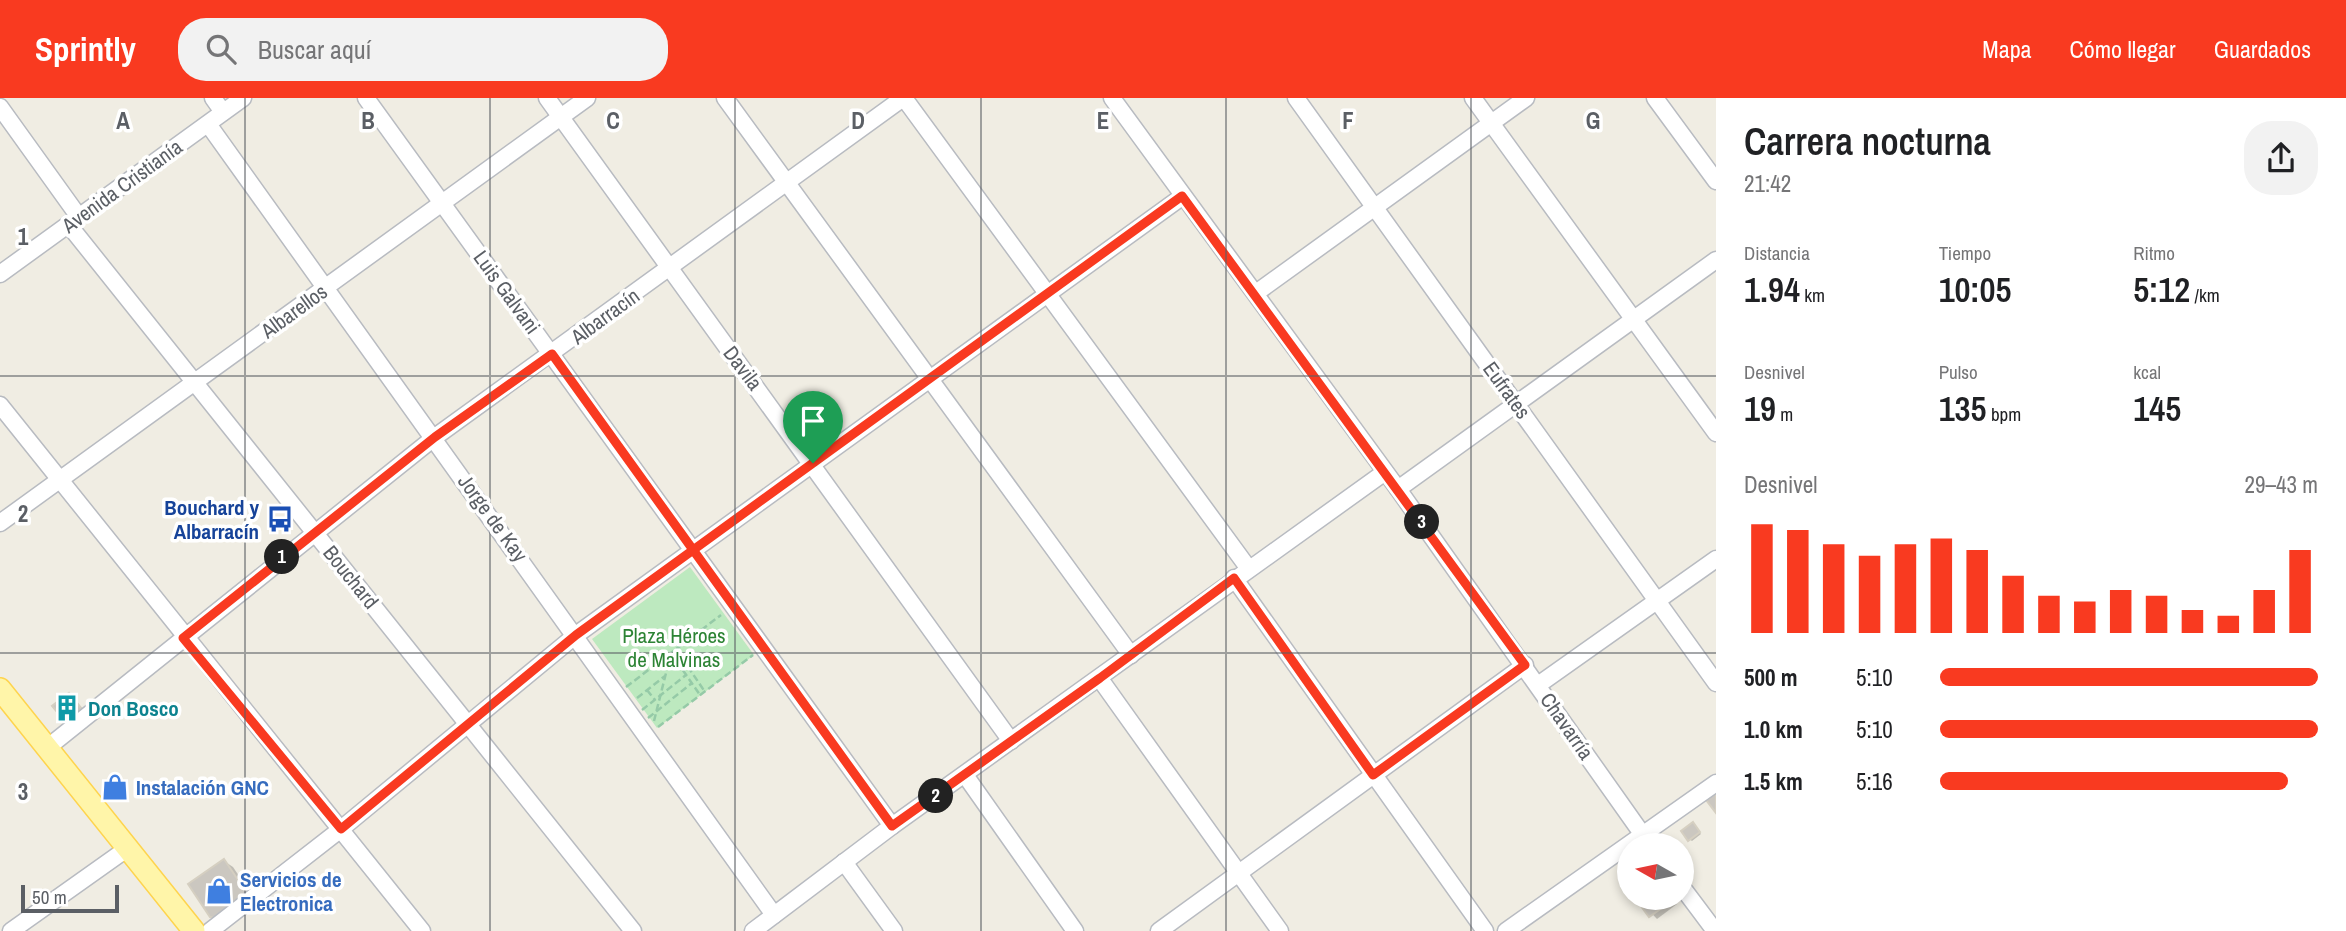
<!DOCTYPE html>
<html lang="es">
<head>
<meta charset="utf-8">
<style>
  body { margin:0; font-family:"Archivo Narrow",sans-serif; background:#f2f2f2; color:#202124; height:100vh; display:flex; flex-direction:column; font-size:26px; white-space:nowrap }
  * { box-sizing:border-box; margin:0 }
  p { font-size:23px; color:#757577 }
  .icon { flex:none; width:38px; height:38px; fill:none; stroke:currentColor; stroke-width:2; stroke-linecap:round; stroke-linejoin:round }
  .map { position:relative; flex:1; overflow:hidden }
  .details { display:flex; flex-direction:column; background:#fff; width:630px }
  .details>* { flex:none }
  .needle { width:46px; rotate:279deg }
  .fabs { position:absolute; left:1617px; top:735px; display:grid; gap:14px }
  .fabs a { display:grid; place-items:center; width:77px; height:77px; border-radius:50%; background:#fff; box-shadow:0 4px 10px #0003; font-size:35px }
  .scale { position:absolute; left:21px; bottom:18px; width:98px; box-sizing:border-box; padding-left:7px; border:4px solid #5b5f65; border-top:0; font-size:19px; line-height:24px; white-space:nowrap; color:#5b5f65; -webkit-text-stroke:5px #fff; paint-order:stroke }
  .pin { position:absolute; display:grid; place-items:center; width:60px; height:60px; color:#fff; margin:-72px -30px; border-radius:50% 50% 50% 0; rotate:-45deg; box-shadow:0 0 7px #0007 }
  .pin .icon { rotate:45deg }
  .km { position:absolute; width:35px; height:35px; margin:-18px; border-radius:50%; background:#222; color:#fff; font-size:19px; line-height:35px; text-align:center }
  .round { display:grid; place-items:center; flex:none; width:74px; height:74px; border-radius:28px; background:#f2f2f2 }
  .headline { display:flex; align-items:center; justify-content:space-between; height:119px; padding:0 28px }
  h1 { font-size:38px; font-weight:600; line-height:52px }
  .figures { display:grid; grid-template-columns:repeat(3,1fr); gap:10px; height:119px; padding:7px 28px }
  .figures div { display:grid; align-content:center }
  .figures b { font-size:35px; font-weight:600 }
  .figures small { font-size:19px; font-weight:400 }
  .figures p { font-size:19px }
  .chart { height:196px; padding:14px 28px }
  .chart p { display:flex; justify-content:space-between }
  .chart svg { width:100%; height:126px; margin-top:7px; stroke:#f93a20; stroke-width:6 }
  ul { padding:0 28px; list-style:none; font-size:23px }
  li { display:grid; grid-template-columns:112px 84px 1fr; align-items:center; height:52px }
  li i { height:18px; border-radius:9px; background:#f93a20 }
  header { display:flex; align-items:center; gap:42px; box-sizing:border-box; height:98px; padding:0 35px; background:#f93a20; color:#fff }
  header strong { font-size:33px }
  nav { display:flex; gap:38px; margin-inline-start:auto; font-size:24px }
  .search { width:490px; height:63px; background:#f2f2f2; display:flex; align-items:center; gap:18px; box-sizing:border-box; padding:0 24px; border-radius:28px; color:#757577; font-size:26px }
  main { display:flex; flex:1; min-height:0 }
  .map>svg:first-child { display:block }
</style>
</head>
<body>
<header>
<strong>Sprintly</strong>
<div class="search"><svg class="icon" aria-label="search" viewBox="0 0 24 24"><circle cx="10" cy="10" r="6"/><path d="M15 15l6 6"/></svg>Buscar aquí</div>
<nav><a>Mapa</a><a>Cómo llegar</a><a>Guardados</a></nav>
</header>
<main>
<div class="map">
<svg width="1716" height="833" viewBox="0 0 1716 833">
  <rect width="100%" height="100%" fill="#f0ede3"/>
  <polygon fill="#bde9bf" points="690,469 754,557 657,630 592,541"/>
  <g fill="#0003">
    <polygon points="69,597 87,615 70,623 63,619"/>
    <polygon points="1693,726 1701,736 1692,743 1689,741"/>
    <polygon points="224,763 233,769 258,806 231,824"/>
    <polygon points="1647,800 1673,800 1677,806 1657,821 1641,804"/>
  </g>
  <g fill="#cbc7c0" stroke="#d5cfc1" stroke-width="2">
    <polygon points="69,595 82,611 68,622 62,620 52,608"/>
    <polygon points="1716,694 1716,715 1706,702"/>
    <polygon points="1693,724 1700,734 1688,743 1681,733"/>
    <polygon points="224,761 250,800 215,820 210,819 188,786"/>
    <polygon points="1644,800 1671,800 1673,802 1649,819 1638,804"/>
  </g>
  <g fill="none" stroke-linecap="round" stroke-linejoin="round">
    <g stroke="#b8bbc1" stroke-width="19">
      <g id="minor">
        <polyline points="213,0 223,14"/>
        <polyline points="366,0 892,728"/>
        <polyline points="547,0 1011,643"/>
        <polyline points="725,0 1131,557"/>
        <polyline points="904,0 1249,471"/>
        <polyline points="1112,0 1398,391 1650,747"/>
        <polyline points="1296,0 1716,585"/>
        <polyline points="1473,0 1716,335"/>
        <polyline points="1655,0 1716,83"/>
        <polyline points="0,9 79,119"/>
        <polyline points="208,26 774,817"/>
        <polyline points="68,126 633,833"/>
        <polyline points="0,176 243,0"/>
        <polyline points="1256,195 1526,0"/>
        <polyline points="0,307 422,833"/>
        <polyline points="1398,391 1716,162"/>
        <polyline points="0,425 587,0"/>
        <polyline points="1234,480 1485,833"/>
        <polyline points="1100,581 1280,833"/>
        <polyline points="1538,587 1716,461"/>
        <polyline points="47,650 435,339 903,0"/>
        <polyline points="965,677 1075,833"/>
        <polyline points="844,764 894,833"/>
        <polyline points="1682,789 1715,833"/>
        <polyline points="11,833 128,750"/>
        <polyline points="210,833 341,731 576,537 1183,98"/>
        <polyline points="753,833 892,728 1385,374"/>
        <polyline points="1159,833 1525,567"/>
        <polyline points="1506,833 1716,685"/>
      </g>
    </g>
    <g stroke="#fed44e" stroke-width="24">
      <polyline id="major" points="0,591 194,833"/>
    </g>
    <g stroke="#95caa7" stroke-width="2.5" stroke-dasharray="7 3.5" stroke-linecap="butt">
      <polyline points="676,551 705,594"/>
      <polyline points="671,555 700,597"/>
      <polyline points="626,589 721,517"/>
      <polyline points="647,592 655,602"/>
      <polyline points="637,600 665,578"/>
      <polyline points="642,612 686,577"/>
      <polyline points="648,620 692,585"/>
      <polyline points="654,623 671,555"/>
      <polyline points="658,629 753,557"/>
    </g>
    <use href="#minor" stroke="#fff" stroke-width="16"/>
    <use href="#major" stroke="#fff5a9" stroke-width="21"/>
  </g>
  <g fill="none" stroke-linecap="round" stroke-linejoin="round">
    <g stroke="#fff" stroke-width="14">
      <path id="route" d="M 813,365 L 576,537 L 341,731 L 183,540 L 435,339 L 552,256 C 666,413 778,571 892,728 L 1100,580 L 1234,480 L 1373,677 L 1525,567 L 1182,98 L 813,365"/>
    </g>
    <use href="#route" stroke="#f93a20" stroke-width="9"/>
  </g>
  <path fill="none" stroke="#5b5f65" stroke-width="2" stroke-opacity="0.55" d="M 245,0 L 245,833M 490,0 L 490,833M 735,0 L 735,833M 981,0 L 981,833M 1226,0 L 1226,833M 1471,0 L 1471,833M 0,278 L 1716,278M 0,555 L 1716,555"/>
  <defs>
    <g id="bus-bare" transform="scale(2.1)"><path d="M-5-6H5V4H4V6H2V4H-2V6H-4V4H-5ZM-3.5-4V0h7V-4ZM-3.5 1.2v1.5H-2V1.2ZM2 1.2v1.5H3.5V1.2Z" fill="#1a4fb4" stroke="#fff" stroke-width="2.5" paint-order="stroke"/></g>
    <g id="building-bare" transform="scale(2.1)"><path d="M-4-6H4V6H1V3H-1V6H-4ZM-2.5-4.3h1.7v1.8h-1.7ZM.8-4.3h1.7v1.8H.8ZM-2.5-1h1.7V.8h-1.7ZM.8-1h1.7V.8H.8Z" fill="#0f9aa8" stroke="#fff" stroke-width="2.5" paint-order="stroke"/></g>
    <g id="shop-bare" transform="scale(2.1)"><path d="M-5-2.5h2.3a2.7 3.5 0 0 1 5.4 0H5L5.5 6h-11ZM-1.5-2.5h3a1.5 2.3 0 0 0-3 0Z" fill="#3f7fe0" stroke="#fff" stroke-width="2.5" paint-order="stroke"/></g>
  </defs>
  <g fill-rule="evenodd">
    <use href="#bus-bare" x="280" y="421"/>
    <use href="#building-bare" x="67" y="610"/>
    <use href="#shop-bare" x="115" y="689"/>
    <use href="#shop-bare" x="219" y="793"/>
  </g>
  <g text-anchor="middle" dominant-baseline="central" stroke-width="7" stroke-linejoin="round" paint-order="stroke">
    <g font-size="21" fill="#5b5f65" stroke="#fff">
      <text transform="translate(122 88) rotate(-36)">Avenida Cristianía</text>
      <text transform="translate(507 194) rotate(54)">Luis Galvani</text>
      <text transform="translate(294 213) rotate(-36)">Albarellos</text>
      <text transform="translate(605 218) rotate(-36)">Albarracín</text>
      <text transform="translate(743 270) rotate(53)">Davila</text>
      <text transform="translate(1507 292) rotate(54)">Eufrates</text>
      <text transform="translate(493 420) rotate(54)">Jorge de Kay</text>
      <text transform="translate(351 479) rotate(51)">Bouchard</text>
      <text transform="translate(1567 628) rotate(55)">Chavarría</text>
    </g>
    <g font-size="21" font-weight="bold" fill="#164399" stroke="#fff" text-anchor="end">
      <text x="259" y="409">Bouchard y<tspan x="259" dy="24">Albarracín</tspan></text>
    </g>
    <g font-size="21" fill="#2c8334" stroke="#fff">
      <text x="674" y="537">Plaza Héroes<tspan x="674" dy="24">de Malvinas</tspan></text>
    </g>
    <g font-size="21" font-weight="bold" fill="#0d838f" stroke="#fff" text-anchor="start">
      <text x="88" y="610">Don Bosco</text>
    </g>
    <g font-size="21" font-weight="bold" fill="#366cbe" stroke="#fff" text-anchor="start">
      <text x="136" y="689">Instalación GNC</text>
      <text x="240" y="781">Servicios de<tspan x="240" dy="24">Electronica</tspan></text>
    </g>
  </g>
  <g font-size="23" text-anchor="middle" font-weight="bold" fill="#5b5f65" stroke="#fff" stroke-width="7" stroke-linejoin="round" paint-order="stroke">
    <text x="123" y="31">A</text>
    <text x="368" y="31">B</text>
    <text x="613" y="31">C</text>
    <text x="858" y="31">D</text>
    <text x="1103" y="31">E</text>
    <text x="1348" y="31">F</text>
    <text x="1593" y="31">G</text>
    <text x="23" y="147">1</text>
    <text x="23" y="424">2</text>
    <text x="23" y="702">3</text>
  </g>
</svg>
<div class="fabs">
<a><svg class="needle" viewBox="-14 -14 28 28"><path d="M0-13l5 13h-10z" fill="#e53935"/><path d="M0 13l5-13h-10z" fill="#757577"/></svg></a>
</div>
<div class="scale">50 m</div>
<div class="pin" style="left:813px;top:365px;background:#1e9e55"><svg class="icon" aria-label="arrive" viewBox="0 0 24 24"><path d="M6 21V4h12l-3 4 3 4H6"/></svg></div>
<b class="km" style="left:282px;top:459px">1</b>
<b class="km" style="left:936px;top:698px">2</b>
<b class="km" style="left:1422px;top:424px">3</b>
</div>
<section class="details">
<div class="headline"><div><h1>Carrera nocturna</h1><p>21:42</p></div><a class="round"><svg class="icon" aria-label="share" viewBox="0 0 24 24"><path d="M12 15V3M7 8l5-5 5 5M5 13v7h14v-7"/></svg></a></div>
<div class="figures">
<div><p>Distancia</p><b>1.94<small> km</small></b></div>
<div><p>Tiempo</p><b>10:05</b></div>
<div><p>Ritmo</p><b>5:12<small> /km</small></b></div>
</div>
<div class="figures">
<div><p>Desnivel</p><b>19<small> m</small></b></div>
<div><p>Pulso</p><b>135<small> bpm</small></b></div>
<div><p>kcal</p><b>145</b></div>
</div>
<div class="chart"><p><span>Desnivel</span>29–43 m</p>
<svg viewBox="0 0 160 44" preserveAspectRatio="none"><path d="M5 44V6M15 44V8M25 44V13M35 44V17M45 44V13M55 44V11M65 44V15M75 44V24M85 44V31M95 44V33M105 44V29M115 44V31M125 44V36M135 44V38M145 44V29M155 44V15"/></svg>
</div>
<ul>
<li><b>500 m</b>5:10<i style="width:100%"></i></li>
<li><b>1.0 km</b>5:10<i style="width:100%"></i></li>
<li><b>1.5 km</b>5:16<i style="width:92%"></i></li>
</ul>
</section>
</main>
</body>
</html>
